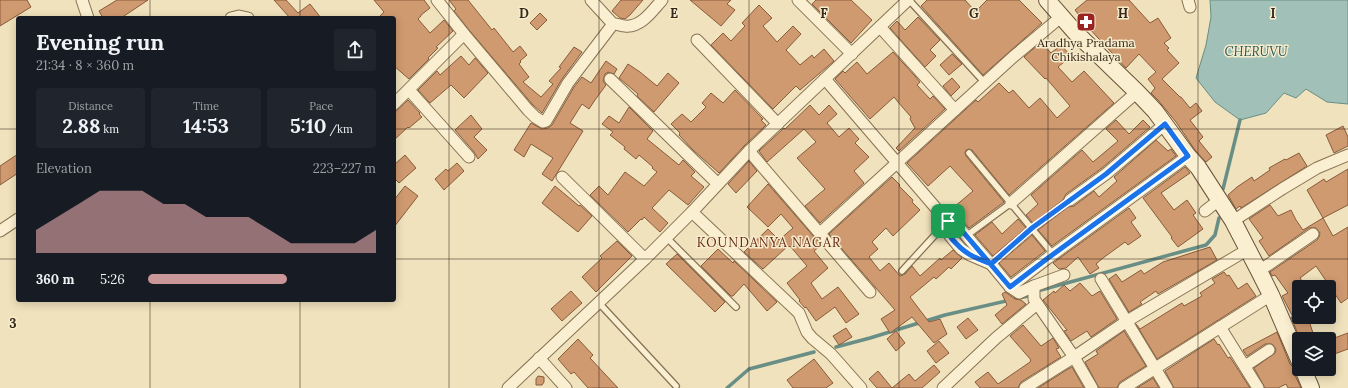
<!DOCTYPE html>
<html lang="en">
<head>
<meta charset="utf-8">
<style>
  body { margin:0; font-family:Lora,serif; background:#20242c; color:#f1f3f6; height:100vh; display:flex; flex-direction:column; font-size:15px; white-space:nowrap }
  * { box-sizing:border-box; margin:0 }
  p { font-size:13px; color:#9ea1a6 }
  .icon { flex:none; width:22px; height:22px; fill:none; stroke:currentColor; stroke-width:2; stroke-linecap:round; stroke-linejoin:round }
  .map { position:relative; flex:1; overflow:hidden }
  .drawer { position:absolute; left:16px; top:16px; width:380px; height:286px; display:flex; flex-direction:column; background:#171b24; border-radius:4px; box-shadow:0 2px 10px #0003 }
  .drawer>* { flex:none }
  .buttons { position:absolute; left:1292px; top:280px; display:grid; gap:8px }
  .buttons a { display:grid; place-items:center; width:44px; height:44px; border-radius:4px; background:#171b24; box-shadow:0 2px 10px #0003; font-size:20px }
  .pin { position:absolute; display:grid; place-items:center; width:34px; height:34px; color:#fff; margin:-17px; border-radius:8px; box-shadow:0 2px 6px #0006 }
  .round { display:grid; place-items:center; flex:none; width:42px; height:42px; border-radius:4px; background:#20242c }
  .headline { display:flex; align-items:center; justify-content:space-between; height:68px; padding:0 20px }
  h1 { font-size:22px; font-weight:700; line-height:30px }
  .metrics { display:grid; grid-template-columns:repeat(3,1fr); gap:6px; height:68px; padding:4px 20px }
  .metrics div { display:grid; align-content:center; border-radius:4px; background:#20242c; text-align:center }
  .metrics b { font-size:20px; font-weight:700 }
  .metrics small { font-size:11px; font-weight:400 }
  .metrics p { font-size:11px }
  .chart { height:112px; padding:8px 20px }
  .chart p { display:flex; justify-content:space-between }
  .chart svg { width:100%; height:72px; margin-top:4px; fill:#ca9697; opacity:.7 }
  ul { padding:0 20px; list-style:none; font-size:13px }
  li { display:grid; grid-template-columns:64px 48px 1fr; align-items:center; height:30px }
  li i { height:10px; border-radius:5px; background:#ca9697 }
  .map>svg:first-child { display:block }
</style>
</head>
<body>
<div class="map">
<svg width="1348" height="388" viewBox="0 0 1348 388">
  <rect width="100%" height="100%" fill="#f0e2bc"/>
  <polygon fill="#a1c1b8" stroke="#688e86" points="1210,0 1348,0 1348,104 1327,102 1306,89 1296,98 1284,93 1266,113 1240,120 1215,102 1196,78 1206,45 1211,17"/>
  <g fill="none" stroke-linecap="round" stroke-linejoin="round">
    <g stroke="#688e86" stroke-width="3.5">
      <polyline points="1223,189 1240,120"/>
      <polyline points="1041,290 1206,245 1215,235 1219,218"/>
      <polyline points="836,347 870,338 945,315 1028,296"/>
      <polyline points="727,388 749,369 814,352"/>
    </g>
  </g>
  <g fill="#d09a70" stroke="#885b3a">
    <polygon points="0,0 27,0 31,7 0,26"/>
    <polygon points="117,0 148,0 121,18 103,18 99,11"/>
    <polygon points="274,0 286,0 298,13 310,4 321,18 290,18"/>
    <polygon points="374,0 424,0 430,8 421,15 421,16 418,19 430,33 444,20 453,31 436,47 438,48 428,58 429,59 409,79 394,66 394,18 378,18 384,12"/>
    <polygon points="449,0 468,0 492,30 494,28 513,52 520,46 527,55 520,61 521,62 519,64 529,77 523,82 541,97 553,84 549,81 561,68 559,67 574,47 582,52 562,79 542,113 533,105 469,30 454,11 456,9"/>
    <polygon points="621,0 643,0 630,15 625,19 620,18 612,11"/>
    <polygon points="690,0 731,0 727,4 735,10 721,26"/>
    <polygon points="816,0 851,0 872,20 851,43 812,4"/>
    <polygon points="927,0 965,0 975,11 977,10 987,0 1019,0 1042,23 983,75 921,6"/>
    <polygon points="1087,0 1129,0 1150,23 1158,18 1171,38 1164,43 1169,48 1167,50 1179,63 1162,79 1180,97 1181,97 1190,108 1196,103 1202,111 1190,120 1203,137 1199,141 1212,157 1206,162 1195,150 1176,122 1158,100 1151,93 1155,88 1148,79 1156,72 1139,54 1126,68 1086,25 1086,24 1075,10"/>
    <polygon points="759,5 772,18 763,26 777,42 793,26 801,34 786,50 800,65 812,55 814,58 824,49 834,61 800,90 796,86 773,109 711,45 723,33 731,41 745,26 742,23"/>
    <polygon points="540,13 547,20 537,30 530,23"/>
    <polygon points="918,17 940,40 930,50 936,56 925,67 890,28 897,21 905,30"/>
    <polygon points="1041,42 1051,53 1061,45 1071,56 1058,67 1072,82 1084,71 1114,103 1009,195 972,150 969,149 966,150 965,153 966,156 1004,202 969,228 962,220 951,215 948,212 973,191 950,166 928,186 907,163 976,100 978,102 999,83 1009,93 1013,90 1029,108 1040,98 1057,118 1070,106 1046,78 1045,79 1024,57"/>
    <polygon points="893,52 915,76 920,82 917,85 930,99 933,96 945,109 899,151 896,148 915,128 910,119 911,117 898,102 894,97 870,119 835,79 843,71 845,73 857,62 867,74"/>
    <polygon points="952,54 962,64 949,75 940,65"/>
    <polygon points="461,56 469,65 475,58 488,73 464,98 451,85 430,103 418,90 437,71 440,75"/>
    <polygon points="606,61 617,69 614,74 608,72 605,74 603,81 606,85 595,100 589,109 582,104 570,123 583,131 552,181 542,174 553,158 531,144 524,157 514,150 531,123 542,129 548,128 552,125 574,87 582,77 591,83"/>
    <polygon points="628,64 640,72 657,86 668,73 679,83 654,112 637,96 638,94 619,78"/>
    <polygon points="952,78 960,87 951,96 943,86"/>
    <polygon points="735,90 763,119 761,120 766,125 744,146 719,173 693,150 679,135 680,133 671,124 682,114 691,122 706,107 702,103 711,93 723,103"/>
    <polygon points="408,100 420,113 419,114 422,117 409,128 408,127 394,140 394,113"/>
    <polygon points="810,105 819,115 829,105 837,114 827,123 839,137 849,128 859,139 855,143 869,157 854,171 864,183 820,223 805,206 825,189 797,158 816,142 804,129 767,162 759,151 784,128 785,129"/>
    <polygon points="629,107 653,131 647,139 679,165 683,160 695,172 691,176 704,187 688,205 669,190 652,208 668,223 660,232 644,217 642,220 641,219 628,232 590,195 599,186 608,195 625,172 644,186 657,172 652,168 653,167 639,155 636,159 624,149 625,147 610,135 613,132 602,124 609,116 619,123"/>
    <polygon points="471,115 482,129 474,137 487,150 478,159 474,152 455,130"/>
    <polygon points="1116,120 1129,134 1143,120 1150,127 1102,168 1066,194 1063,200 1033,223 1026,215 1038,204 1031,195 1082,150 1093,162 1118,141 1106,129"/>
    <polygon points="1343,126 1348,137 1348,146 1334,153 1326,135"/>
    <polygon points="1156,140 1168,151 1171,149 1176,156 1052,246 1038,230 1068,207 1074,206 1094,191 1099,197 1117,181 1114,177"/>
    <polygon points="1299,153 1307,166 1241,208 1240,206 1236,209 1228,195 1237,187 1252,177 1254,181 1270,170 1269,168 1285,159 1286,160"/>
    <polygon points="18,154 18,173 0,185 0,166"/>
    <polygon points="405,155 416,168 399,183 394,178 394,165"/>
    <polygon points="749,161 757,171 736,193 728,184"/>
    <polygon points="457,163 464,171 444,190 435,179 446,169 448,171"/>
    <polygon points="1185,167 1190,173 1161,193 1174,210 1187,200 1196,213 1193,215 1203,229 1178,247 1171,238 1172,237 1143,198"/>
    <polygon points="1348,169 1348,205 1323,218 1307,190 1324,179 1326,182"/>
    <polygon points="892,177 900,185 899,186 913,200 912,202 920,210 893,236 886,228 872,242 878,249 869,257 880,271 889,263 900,276 905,274 912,266 920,276 940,258 941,260 953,250 962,258 951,269 949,267 936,279 934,277 910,297 929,322 940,319 947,334 934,343 912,317 890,333 881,319 895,310 829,234"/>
    <polygon points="768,184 821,245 814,251 828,268 811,283 822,299 838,287 859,314 846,323 835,307 816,321 806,307 805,308 799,301 800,300 787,283 807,266 790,246 789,247 788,246 763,269 744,252 768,229 779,240 793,228 781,214 768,227 747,207"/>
    <polygon points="405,186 418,196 394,227 394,200"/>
    <polygon points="555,186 579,206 580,205 592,216 578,232 542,203"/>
    <polygon points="1270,205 1278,216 1291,210 1296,220 1303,230 1323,218 1333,236 1348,227 1348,298 1341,303 1316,266 1300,278 1306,287 1299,287 1299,317 1321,317 1310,324 1315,339 1300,339 1291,317 1293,317 1282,296 1288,293 1275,275 1272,276 1270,272 1317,240 1319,237 1320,233 1316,228 1309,228 1269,256 1259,241 1263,238 1249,219"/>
    <polygon points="1129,208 1136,218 1131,222 1141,236 1128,245 1125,242 1103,258 1096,264 1099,268 1090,274 1078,257 1066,268 1059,269 1053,263"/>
    <polygon points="1018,219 1026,228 993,256 975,235 992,222 1002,234"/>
    <polygon points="1032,235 1045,251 1011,277 999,263"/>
    <polygon points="617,241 632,256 596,292 582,277 602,258 600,256"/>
    <polygon points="1210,247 1217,260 1158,294 1156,291 1140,302 1142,304 1129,312 1109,279 1116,274 1122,282 1141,270 1144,274 1163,262"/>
    <polygon points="718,249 733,263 734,261 777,302 767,311 744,284 733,296 731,296 701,266"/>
    <polygon points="677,254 725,302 715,312 666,264"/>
    <polygon points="1224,272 1227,276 1229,275 1238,289 1247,283 1256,296 1157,359 1136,324 1140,329 1182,303 1184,306 1202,296 1200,293 1215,283 1212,279"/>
    <polygon points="1080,283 1092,296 1100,291 1117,319 1091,337 1087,331 1071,341 1064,331 1067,330 1043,300 1054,291 1055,293 1064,285 1070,291"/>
    <polygon points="571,291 582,303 562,321 551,309"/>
    <polygon points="1005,292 1015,299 1021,300 1026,304 1002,324 995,315 1007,305 1002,294"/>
    <polygon points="968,318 978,330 966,339 957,327"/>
    <polygon points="1023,325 1041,346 1053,338 1059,348 1056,349 1061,357 1021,382 1018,388 980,388 975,382 988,372 998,384 1030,362 1031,360 1010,336"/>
    <polygon points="846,328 852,337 839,345 833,336"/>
    <polygon points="896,331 905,343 896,351 887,339"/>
    <polygon points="1124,331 1146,366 1120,382 1117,388 1099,388 1085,362 1098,354 1096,351"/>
    <polygon points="1277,332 1290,364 1294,368 1294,373 1301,388 1288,388 1286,384 1278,388 1265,388 1254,368 1275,353 1276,349 1272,344 1265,344 1247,356 1243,350"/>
    <polygon points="1348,333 1348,349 1329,356 1329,340"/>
    <polygon points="578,339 593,355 590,358 618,388 588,388 574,372 571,374 558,359"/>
    <polygon points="1214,339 1218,345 1219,344 1228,358 1230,357 1250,388 1174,388 1165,371"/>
    <polygon points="939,341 949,353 936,363 927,351"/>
    <polygon points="814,359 833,383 826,388 793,388 787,380"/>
    <polygon points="934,365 940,372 922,388 877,388 869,379 878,371 892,388 909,374 915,381"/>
    <polygon points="1072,367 1084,388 1038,388 1068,369"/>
    <polygon points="538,376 544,377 544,382 542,385 536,385 536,379"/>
    <polygon points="1153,378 1159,388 1137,388"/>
  </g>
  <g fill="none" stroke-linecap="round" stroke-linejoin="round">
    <g stroke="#887255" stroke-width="8">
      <g id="lane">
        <polyline points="909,0 985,83"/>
        <polyline points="969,153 1053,254"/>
        <polyline points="966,236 1011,203"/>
        <polyline points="667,238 736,307"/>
        <polyline points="991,264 1032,229 1070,200"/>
        <polyline points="902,271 946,223"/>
        <polyline points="599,303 676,386"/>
      </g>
    </g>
    <g stroke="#887255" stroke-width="13">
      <g id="street">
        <polyline points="82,0 88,18"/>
        <path d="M 437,0 L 464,34 L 528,110 L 535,117 L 543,122 L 546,121 L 568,83 L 613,24 C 619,24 621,26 625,26 C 641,28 653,10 662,0"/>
        <polyline points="591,0 613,24"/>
        <polyline points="798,0 852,54"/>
        <polyline points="1188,0 1190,7"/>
        <polyline points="231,18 239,16 248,18"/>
        <polyline points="880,27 955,110"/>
        <polyline points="697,40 778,124"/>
        <polyline points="610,79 718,184"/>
        <polyline points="825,79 947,221 947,229 950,236 961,249 970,255 991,264 1010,287 1019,293 1034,286 1034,299 1074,357 1092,388"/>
        <polyline points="409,90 469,157"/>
        <polyline points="394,104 464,34"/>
        <polyline points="749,151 870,292"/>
        <polyline points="562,177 645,259"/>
        <polyline points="1070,200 1106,174 1165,124"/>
        <polyline points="1011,203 1137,92"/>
        <polyline points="1205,211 1219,200"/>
        <polyline points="692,212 799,313 807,332 812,338 831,354 861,388"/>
        <polyline points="947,221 952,222 958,226 989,262"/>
        <polyline points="1233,221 1282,189 1317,168 1348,155"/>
        <polyline points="0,231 18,219"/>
        <polyline points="820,233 1013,57 1062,16"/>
        <polyline points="1259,271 1313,234"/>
        <polyline points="1101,279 1167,388"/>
        <polyline points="1034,286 1064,275"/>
        <polyline points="1010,287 1048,258 1188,156"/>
        <polyline points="1220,327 1258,388"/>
        <polyline points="539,358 566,388"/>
        <polyline points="1245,366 1269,350"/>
        <polyline points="508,388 645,259 692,212 749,151 908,0"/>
        <polyline points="943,388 996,338 1037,304"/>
        <polyline points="1025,388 1074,357 1127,321 1247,250"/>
        <polyline points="1124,388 1271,295"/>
      </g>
    </g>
    <g stroke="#6a5239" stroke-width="18">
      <g id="secondary">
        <polyline points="1047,0 1075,32 1137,92 1155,111 1188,156 1198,167 1233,221 1259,271 1271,295 1299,360"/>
        <polyline points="1303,369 1311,388"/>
      </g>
    </g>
    <use href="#lane" stroke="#faefd0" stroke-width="5.5"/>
    <use href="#street" stroke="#faefd0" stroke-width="11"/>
    <use href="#secondary" stroke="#faefd0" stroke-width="16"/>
  </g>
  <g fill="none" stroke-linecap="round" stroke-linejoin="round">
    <g stroke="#fff" stroke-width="8">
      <path id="route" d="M 948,221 L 952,222 L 958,226 L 1010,287 L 1048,258 L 1188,156 L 1165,124 L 1106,174 L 1032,228 L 991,264 C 973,257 965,254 952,239 C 948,234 946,228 948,221"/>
    </g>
    <use href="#route" stroke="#1a73e8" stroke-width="5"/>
  </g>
  <path fill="none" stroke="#36291b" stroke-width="1" stroke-opacity="0.55" d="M 150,0 L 150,18M 300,0 L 300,18M 449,0 L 449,388M 599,0 L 599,388M 749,0 L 749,388M 899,0 L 899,388M 1048,0 L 1048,388M 1198,0 L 1198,388M 0,129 L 18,129M 394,129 L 1348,129M 0,259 L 18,259M 394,259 L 1348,259M 150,300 L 150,388M 300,300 L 300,388"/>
  <defs>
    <g id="pharmacy-square" transform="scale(1)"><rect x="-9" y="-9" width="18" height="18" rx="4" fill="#9a2422" stroke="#f7eccc"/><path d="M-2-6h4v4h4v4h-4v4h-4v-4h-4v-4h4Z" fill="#fff"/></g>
  </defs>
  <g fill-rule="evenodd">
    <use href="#pharmacy-square" x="1086" y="22"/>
  </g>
  <g text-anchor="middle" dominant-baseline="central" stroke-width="3" stroke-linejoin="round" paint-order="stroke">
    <g font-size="12" fill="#36291b" stroke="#f7eccc">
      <text x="1086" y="42">Aradhya Pradama<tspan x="1086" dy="14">Chikishalaya</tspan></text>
    </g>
    <g font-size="13" font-style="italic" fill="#295755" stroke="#f7eccc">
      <text x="1256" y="51">CHERUVU</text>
    </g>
    <g font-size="13" letter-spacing="1" fill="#652a18" stroke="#f7eccc">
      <text x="769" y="242">KOUNDANYA NAGAR</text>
    </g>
  </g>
  <g font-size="13" text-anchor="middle" font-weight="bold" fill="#36291b" stroke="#f7eccc" stroke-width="3" stroke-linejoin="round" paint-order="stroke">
    <text x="524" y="18">D</text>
    <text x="674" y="18">E</text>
    <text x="824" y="18">F</text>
    <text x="974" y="18">G</text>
    <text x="1123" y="18">H</text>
    <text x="1273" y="18">I</text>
    <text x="13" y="328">3</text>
  </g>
</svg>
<div class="buttons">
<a><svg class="icon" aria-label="locate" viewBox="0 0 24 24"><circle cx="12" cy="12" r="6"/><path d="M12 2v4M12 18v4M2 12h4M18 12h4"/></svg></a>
<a><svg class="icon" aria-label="layers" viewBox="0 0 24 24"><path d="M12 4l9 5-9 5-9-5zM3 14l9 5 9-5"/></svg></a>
</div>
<div class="pin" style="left:948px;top:221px;background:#1e9e55"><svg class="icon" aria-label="arrive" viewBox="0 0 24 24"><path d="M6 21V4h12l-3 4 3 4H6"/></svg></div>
<section class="drawer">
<div class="headline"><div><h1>Evening run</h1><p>21:34 · 8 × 360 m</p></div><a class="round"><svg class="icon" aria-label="share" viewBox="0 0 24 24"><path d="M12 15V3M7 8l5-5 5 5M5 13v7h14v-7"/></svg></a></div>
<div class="metrics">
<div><p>Distance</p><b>2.88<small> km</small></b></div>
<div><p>Time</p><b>14:53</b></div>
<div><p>Pace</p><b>5:10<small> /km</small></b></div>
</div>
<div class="chart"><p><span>Elevation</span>223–227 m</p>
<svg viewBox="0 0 160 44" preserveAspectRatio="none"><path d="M0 44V30L10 22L20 14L30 6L40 6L50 6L60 14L70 14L80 22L90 22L100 22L110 30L120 38L130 38L140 38L150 38L160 30V44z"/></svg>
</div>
<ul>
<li><b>360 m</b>5:26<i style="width:61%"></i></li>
</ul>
</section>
</div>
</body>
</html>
